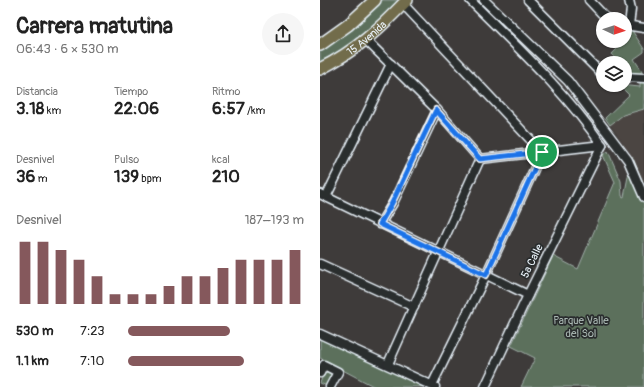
<!DOCTYPE html>
<html lang="es">
<head>
<meta charset="utf-8">
<style>
  body { margin:0; font-family:Pangolin,sans-serif; background:#f6f6f6; color:#222; height:100vh; display:flex; flex-direction:column; font-size:15px; white-space:nowrap }
  * { box-sizing:border-box; margin:0 }
  p { font-size:13px; color:#767676 }
  .icon { flex:none; width:22px; height:22px; fill:none; stroke:currentColor; stroke-width:2; stroke-linecap:round; stroke-linejoin:round }
  .map { position:relative; flex:1; overflow:hidden }
  .panel { display:flex; flex-direction:column; background:#fff; width:320px }
  .panel>* { flex:none }
  .needle { width:26px; rotate:93deg }
  .controls { position:absolute; left:276px; top:12px; display:grid; gap:8px }
  .controls a { display:grid; place-items:center; width:36px; height:36px; border-radius:50%; background:#fff; box-shadow:0 1px 3px #0004; font-size:20px }
  .pin { position:absolute; display:grid; place-items:center; width:34px; height:34px; color:#fff; margin:-17px; border:2px solid #fff; border-radius:50%; box-shadow:0 1px 4px #0007 }
  .round { display:grid; place-items:center; flex:none; width:42px; height:42px; border-radius:21px; background:#f6f6f6 }
  .summary { display:flex; align-items:center; justify-content:space-between; height:68px; padding:0 16px }
  h1 { font-size:22px; font-weight:700; line-height:30px }
  .figures { display:grid; grid-template-columns:repeat(3,1fr); gap:6px; height:68px; padding:4px 16px }
  .figures div { display:grid; align-content:center }
  .figures b { font-size:17px; font-weight:700 }
  .figures small { font-size:11px; font-weight:400 }
  .figures p { font-size:11px }
  .chart { height:112px; padding:8px 16px }
  .chart p { display:flex; justify-content:space-between }
  .chart svg { width:100%; height:72px; margin-top:4px; stroke:#85585c; stroke-width:6 }
  ul { padding:0 16px; list-style:none; font-size:13px }
  li { display:grid; grid-template-columns:64px 48px 1fr; align-items:center; height:30px }
  li i { height:10px; border-radius:5px; background:#85585c }
  main { display:flex; flex:1; min-height:0 }
  .map>svg:first-child { display:block }
</style>
</head>
<body>
<main>
<section class="panel">
<div class="summary"><div><h1>Carrera matutina</h1><p>06:43 · 6 × 530 m</p></div><a class="round"><svg class="icon" aria-label="share" viewBox="0 0 24 24"><path d="M12 15V3M7 8l5-5 5 5M5 13v7h14v-7"/></svg></a></div>
<div class="figures">
<div><p>Distancia</p><b>3.18<small> km</small></b></div>
<div><p>Tiempo</p><b>22:06</b></div>
<div><p>Ritmo</p><b>6:57<small> /km</small></b></div>
</div>
<div class="figures">
<div><p>Desnivel</p><b>36<small> m</small></b></div>
<div><p>Pulso</p><b>139<small> bpm</small></b></div>
<div><p>kcal</p><b>210</b></div>
</div>
<div class="chart"><p><span>Desnivel</span>187–193 m</p>
<svg viewBox="0 0 160 44" preserveAspectRatio="none"><path d="M5 44V6M15 44V6M25 44V11M35 44V17M45 44V27M55 44V38M65 44V38M75 44V38M85 44V33M95 44V27M105 44V27M115 44V22M125 44V17M135 44V17M145 44V17M155 44V11"/></svg>
</div>
<ul>
<li><b>530 m</b>7:23<i style="width:58%"></i></li>
<li><b>1.1 km</b>7:10<i style="width:66%"></i></li>
</ul>
</section>
<div class="map">
<svg width="324" height="387" viewBox="0 0 324 387">
  <rect width="100%" height="100%" fill="#3e3b3a"/>
  <filter id="ink" filterUnits="userSpaceOnUse"><feTurbulence type="fractalNoise" baseFrequency=".025" numOctaves="2"/><feDisplacementMap in="SourceGraphic" scale="8" xChannelSelector="R" yChannelSelector="G"/><feConvolveMatrix kernelMatrix="1 2 1 2 8 2 1 2 1" color-interpolation-filters="sRGB"/></filter>
  <g filter="url(#ink)">
    <polygon fill="#4c4542" points="324,109 324,184 312,156 290,125 303,115"/>
    <g fill="#5b705c" stroke="#a2b0aa">
      <polygon points="60,0 82,0 42,37 0,65 0,49 30,28"/>
      <polygon points="305,28 311,29 324,49 324,52 314,59 324,74 305,74 305,63 298,63 299,62 292,54 305,41 307,35"/>
      <polygon points="320,81 324,81 324,109 303,115 290,125 285,118 309,95 299,85 320,87"/>
      <polygon points="288,151 301,181 302,196 304,197 312,156 324,184 324,387 201,387 215,358 191,346 233,256 258,269 295,182 283,155"/>
      <polygon points="0,335 119,387 55,387 0,358"/>
      <polygon points="6,368 13,372 7,386 0,383"/>
    </g>
    <g fill="none" stroke-linecap="round" stroke-linejoin="round">
      <g stroke="#e8f1f8" stroke-width="11">
        <g id="minor">
          <path d="M 150,0 C 196,46 245,91 282,145"/>
          <polyline points="164,0 248,81 308,160 324,197"/>
          <polyline points="208,0 283,75"/>
          <polyline points="269,0 287,19"/>
          <polyline points="83,4 222,152 166,275 112,385"/>
          <polyline points="305,25 324,28"/>
          <polyline points="309,25 311,9 309,0"/>
          <polyline points="46,40 117,110 160,159"/>
          <polyline points="305,77 324,78"/>
          <polyline points="160,159 282,145"/>
          <polyline points="0,194 208,295"/>
          <polyline points="6,197 71,64"/>
          <polyline points="60,224 73,203 117,110"/>
          <polyline points="0,264 94,307"/>
          <polyline points="0,334 115,387"/>
          <polyline points="68,364 160,159"/>
          <polyline points="0,373 4,365 18,372 10,387"/>
          <polyline points="165,387 208,295 282,145"/>
        </g>
      </g>
      <g stroke="#e8f1f8" stroke-width="14">
        <g id="major">
          <polyline points="0,45 28,25 55,0"/>
          <path id="s1" d="M 0,69 C 37,50 58,30 87,0"/>
        </g>
      </g>
      <use href="#minor" stroke="#2a2d2e" stroke-width="8"/>
      <use href="#major" stroke="#726c4b" stroke-width="11"/>
    </g>
  </g>
  <g fill="none" stroke-linecap="round" stroke-linejoin="round" filter="url(#ink)">
    <g stroke="#fff" stroke-width="8">
      <polygon id="route" points="116,110 160,159 222,152 166,275 60,224 72,203"/>
    </g>
    <use href="#route" stroke="#1a73e8" stroke-width="5"/>
  </g>
  <g text-anchor="middle" dominant-baseline="central" stroke-width="3.5" stroke-linejoin="round" paint-order="stroke">
    <g font-size="11" fill="#e8f1f8" stroke="#2a2d2e">
      <text stroke="none"><textPath href="#s1" startOffset="56">15 Avenida</textPath></text>
      <text transform="translate(212 261) rotate(-64)">5a Calle</text>
    </g>
    <g font-size="11" fill="#a9b7b2" stroke="#2a2d2e">
      <text x="261" y="320">Parque Valle<tspan x="261" dy="13">del Sol</tspan></text>
    </g>
  </g>
</svg>
<div class="controls">
<a><svg class="needle" viewBox="-14 -14 28 28"><path d="M0-13l5 13h-10z" fill="#e53935"/><path d="M0 13l5-13h-10z" fill="#767676"/></svg></a>
<a><svg class="icon" aria-label="layers" viewBox="0 0 24 24"><path d="M12 4l9 5-9 5-9-5zM3 14l9 5 9-5"/></svg></a>
</div>
<div class="pin" style="left:222px;top:152px;background:#1e9e55"><svg class="icon" aria-label="arrive" viewBox="0 0 24 24"><path d="M6 21V4h12l-3 4 3 4H6"/></svg></div>
</div>
</main>
</body>
</html>
